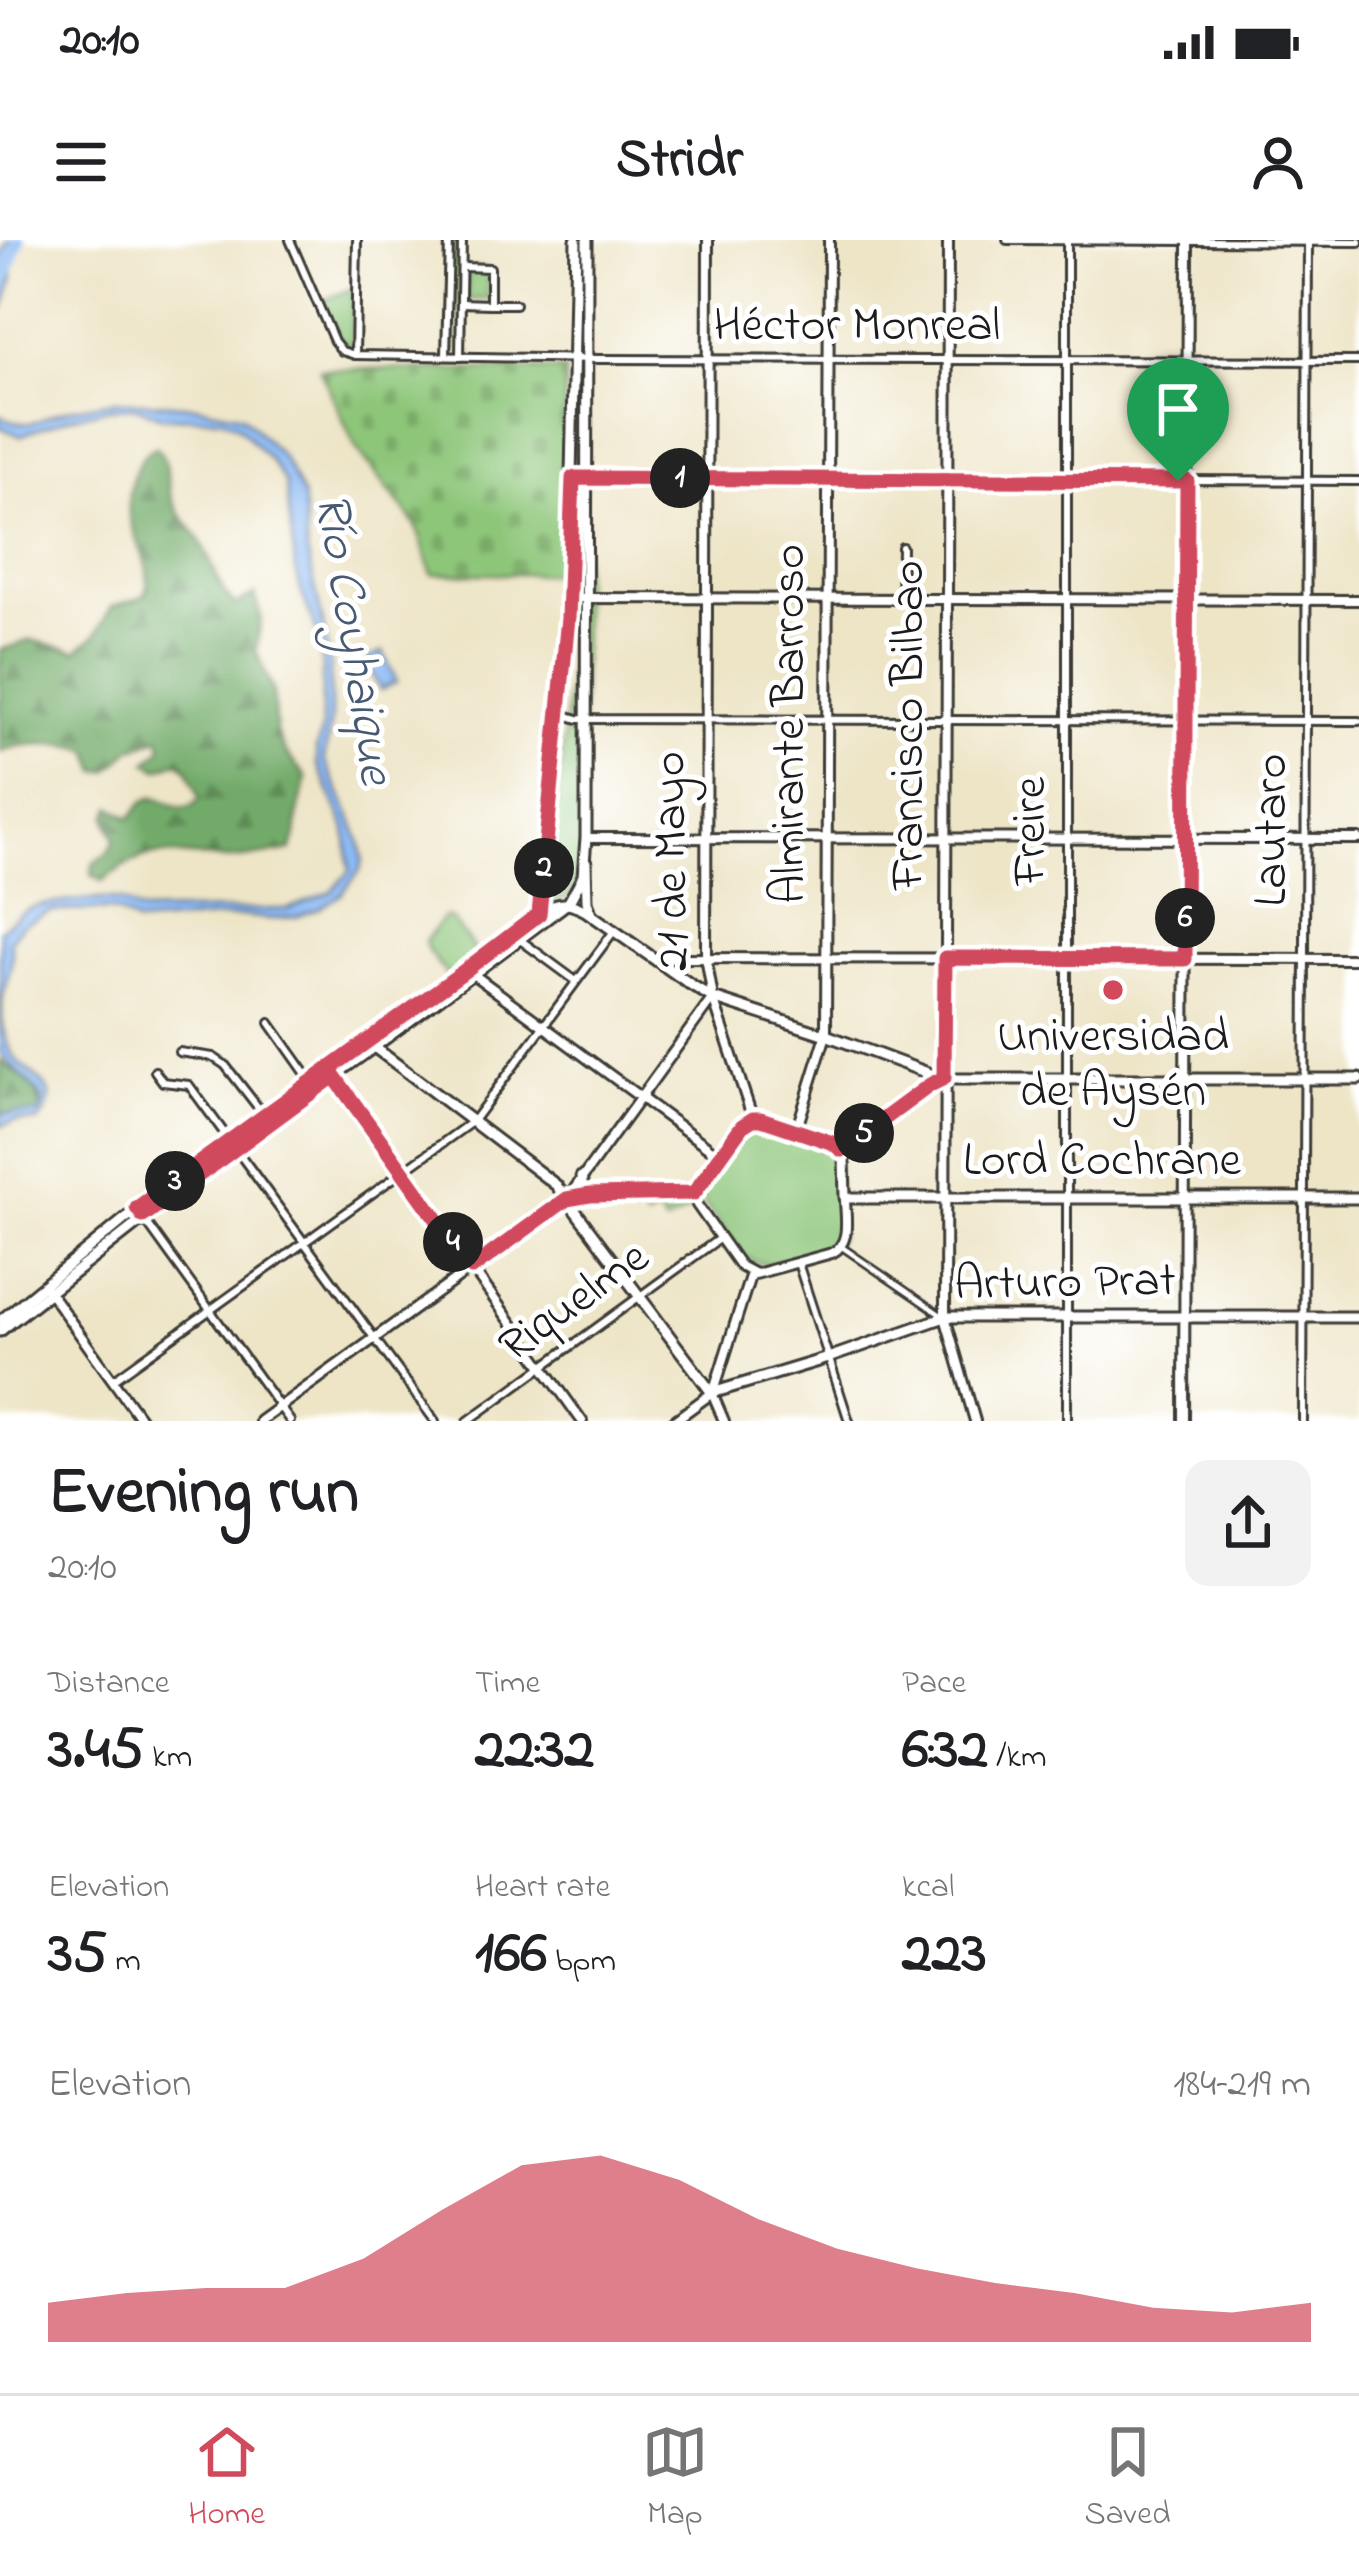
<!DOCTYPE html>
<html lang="en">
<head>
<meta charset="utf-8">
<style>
  body { margin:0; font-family:"Indie Flower",sans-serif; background:#f2f2f2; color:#202124; height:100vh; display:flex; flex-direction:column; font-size:45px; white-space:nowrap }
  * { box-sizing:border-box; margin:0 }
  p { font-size:39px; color:#757577 }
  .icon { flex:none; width:66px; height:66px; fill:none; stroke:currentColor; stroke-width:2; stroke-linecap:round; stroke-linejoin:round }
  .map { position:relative; height:1181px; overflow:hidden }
  .panel { display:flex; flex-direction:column; background:#fff; flex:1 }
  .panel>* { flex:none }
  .pin { position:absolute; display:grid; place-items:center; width:102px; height:102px; color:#fff; margin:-123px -51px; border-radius:50% 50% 50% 0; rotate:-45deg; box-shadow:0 0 12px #0007 }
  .pin .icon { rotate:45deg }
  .km { position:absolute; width:60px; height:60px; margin:-30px; border-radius:50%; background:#222; color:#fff; font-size:33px; line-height:60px; text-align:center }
  .round { display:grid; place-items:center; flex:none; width:126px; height:126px; border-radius:24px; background:#f2f2f2 }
  .head { display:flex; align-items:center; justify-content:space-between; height:204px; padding:0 48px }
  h1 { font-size:66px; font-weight:800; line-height:90px }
  .metrics { display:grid; grid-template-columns:repeat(3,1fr); gap:18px; height:204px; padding:12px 48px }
  .metrics div { display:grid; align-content:center }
  .metrics b { font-size:60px; font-weight:800 }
  .metrics small { font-size:33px; font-weight:400 }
  .metrics p { font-size:33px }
  .chart { height:336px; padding:24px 48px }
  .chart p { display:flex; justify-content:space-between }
  .chart svg { width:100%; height:216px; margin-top:12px; fill:#d1495b; opacity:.7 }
  .status { display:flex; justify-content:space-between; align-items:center; height:84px; padding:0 60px; background:#fff; direction:ltr }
  .status svg { height:33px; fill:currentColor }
  header { display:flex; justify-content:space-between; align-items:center; height:156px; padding:0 48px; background:#fff; font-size:54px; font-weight:800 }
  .tab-bar { display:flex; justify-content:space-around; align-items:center; height:168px; border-top:3px solid #e0e0e0; background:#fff; font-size:33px; color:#757577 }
  .tab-bar a { display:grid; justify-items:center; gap:6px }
  .tab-bar .on { color:#d1495b }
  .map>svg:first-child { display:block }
</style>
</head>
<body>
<div class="status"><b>20:10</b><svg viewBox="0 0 49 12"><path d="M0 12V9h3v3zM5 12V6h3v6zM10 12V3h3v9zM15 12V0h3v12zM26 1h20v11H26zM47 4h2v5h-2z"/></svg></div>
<header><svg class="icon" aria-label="menu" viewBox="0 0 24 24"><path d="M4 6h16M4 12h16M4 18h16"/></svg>Stridr<svg class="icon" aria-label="person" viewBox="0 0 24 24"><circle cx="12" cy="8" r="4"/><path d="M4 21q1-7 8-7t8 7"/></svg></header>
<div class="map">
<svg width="1359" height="1181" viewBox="0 0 1359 1181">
  <defs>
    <pattern id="grass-dots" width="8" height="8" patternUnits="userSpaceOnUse" patternTransform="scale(3)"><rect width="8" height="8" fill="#8dc679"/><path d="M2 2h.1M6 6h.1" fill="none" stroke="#79aa68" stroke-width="1.8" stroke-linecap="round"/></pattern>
    <pattern id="forest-firs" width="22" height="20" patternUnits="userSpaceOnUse" patternTransform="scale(3)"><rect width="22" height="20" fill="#72ab69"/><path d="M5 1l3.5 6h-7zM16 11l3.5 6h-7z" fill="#5d8a56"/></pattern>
    <pattern id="cemetery-stones" width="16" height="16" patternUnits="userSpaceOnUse" patternTransform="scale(3)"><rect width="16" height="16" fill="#8dc679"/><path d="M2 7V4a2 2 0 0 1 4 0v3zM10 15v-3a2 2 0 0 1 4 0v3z" fill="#79aa68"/></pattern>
  </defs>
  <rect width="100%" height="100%" fill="#fff"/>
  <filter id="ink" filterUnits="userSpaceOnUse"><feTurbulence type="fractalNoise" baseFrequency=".00833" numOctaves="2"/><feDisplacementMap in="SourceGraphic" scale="24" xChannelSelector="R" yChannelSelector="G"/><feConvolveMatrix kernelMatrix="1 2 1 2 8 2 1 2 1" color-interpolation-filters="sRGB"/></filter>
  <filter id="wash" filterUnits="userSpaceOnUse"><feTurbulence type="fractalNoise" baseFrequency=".004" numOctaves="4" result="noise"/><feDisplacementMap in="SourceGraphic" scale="48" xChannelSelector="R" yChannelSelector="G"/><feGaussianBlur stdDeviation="2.7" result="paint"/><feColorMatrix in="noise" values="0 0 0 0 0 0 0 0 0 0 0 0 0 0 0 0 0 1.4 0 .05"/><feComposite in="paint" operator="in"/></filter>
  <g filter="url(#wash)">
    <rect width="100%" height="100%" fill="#eee5c7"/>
    <g fill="url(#grass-dots)" stroke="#54714a" stroke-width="3">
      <polygon points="452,0 460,0 456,111 452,114 448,111"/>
      <polygon points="681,959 689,970 665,984 657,972 646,979 642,970 637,971 638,960"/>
    </g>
    <g fill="url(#forest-firs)" stroke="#476442" stroke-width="3">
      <path d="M 156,207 C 171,222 165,242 172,260 C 180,279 195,289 204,307 C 215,327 218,351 236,365 L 255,354 L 261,377 L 256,411 L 273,450 L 276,493 L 285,512 L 306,537 C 305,549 301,558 299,568 C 296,584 299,594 291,610 C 275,613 241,620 226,619 C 166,616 154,602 102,641 L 92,635 L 93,624 L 110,610 L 115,599 L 107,577 L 112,567 L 130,578 L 144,561 L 154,557 C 173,562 184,577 200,558 L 187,528 L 179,521 L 159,529 L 147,523 L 162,508 L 160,497 L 131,509 L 109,531 L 98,531 L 90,511 C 69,501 21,502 0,512 L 0,410 L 31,400 L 76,411 L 95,396 L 112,366 L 135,360 L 146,354 C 156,308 115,291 133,238 C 138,224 141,213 156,207 Z"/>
      <path d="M 0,821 C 18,835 44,848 40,874 L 29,876 L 0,872 Z"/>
    </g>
    <polygon fill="url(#cemetery-stones)" stroke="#54714a" stroke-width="3" points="320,129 565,130 562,334 432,334 416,285 356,208"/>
    <g fill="#8dc679" stroke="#54714a" stroke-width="3">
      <polygon points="468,28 487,29 488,59 467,60"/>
      <polygon points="353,48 351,106 347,106 338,95 322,61"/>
      <polygon points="580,131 584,134 581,631 568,657 548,666 575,371"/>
      <polygon points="444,677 452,679 480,717 450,739 428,711 425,701"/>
      <path d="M 756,884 L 836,913 L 839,997 L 834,1006 C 808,1015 771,1033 746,1018 L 704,964 L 701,952 L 748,887 Z"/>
    </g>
    <g fill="#89b8f4" stroke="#526a88" stroke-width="3">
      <polygon points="8,0 17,0 12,7 13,40 0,78 0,20"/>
      <path d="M 116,160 L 196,166 L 242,175 L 284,219 L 303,257 L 307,311 L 324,387 L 330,426 L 331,480 L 324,520 L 350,575 L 360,601 L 363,619 L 360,630 L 342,654 L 319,669 L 296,677 L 269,679 L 244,676 L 137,684 L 116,671 L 108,670 L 52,671 L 22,685 L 10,701 C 16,722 6,737 3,757 C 1,773 3,790 8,805 C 18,838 73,840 38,882 L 16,881 L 0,886 L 0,874 L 39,874 C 40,870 43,867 43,864 C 43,850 9,826 0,813 L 0,690 C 9,682 20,672 31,668 C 45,663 105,657 118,660 C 127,662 134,670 144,672 L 288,669 L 331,652 L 350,631 L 346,589 L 317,524 L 316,510 L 322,490 L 322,418 L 317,392 L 301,351 L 295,325 L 285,243 L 272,223 L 237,185 L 221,178 L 161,177 L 137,167 L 111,168 L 71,177 L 20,196 L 0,187 L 0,175 C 31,193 37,178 66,170 C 82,166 99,164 116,160 Z"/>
      <polygon points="383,412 397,442 380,450 365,420"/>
    </g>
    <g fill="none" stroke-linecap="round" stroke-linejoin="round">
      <polyline stroke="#89b8f4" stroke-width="12" points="0,50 19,0"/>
    </g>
  </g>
  <g filter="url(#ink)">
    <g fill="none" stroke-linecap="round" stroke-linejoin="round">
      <g stroke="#3c3a36" stroke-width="10">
        <polyline id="pedestrian" points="842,1007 941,1075"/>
      </g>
      <g stroke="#3c3a36" stroke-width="12">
        <g id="minor">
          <polyline points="290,0 334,101 342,111 355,115 599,119 1359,121"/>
          <polyline points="1007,0 1359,2"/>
          <polyline points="1067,0 1067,1181"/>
          <polyline points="461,63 490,64 490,28 463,27"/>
          <polyline points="490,64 515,64"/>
          <polyline points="355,115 357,0"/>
          <polyline points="446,116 449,0"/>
          <polyline points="460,117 462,0"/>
          <polyline points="573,237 1359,241"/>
          <polyline points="901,360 902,307"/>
          <polyline points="560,467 568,476 578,479 1359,481"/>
          <polyline points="519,699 576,741"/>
          <polyline points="270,783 311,841"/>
          <polyline points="179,812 213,817 225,825 264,875"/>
          <polyline points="155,831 163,842 189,845 435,1181"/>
          <polyline points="842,910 930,845 941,840"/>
          <polyline points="137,969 290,1181"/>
          <polyline points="798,1023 849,1181"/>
          <polyline points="113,1140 473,881 614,691"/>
          <polyline points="468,1181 720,998"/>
          <polyline points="1303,1181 1308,0"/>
        </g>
      </g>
      <g stroke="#3c3a36" stroke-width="14">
        <g id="tertiary">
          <polyline points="708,0 706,717 713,758 753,879"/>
          <polyline points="948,0 945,1077 975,1181"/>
          <polyline points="569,358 1359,360"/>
          <polyline points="586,598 1359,599"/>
          <polyline points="656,718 1359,719"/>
          <polyline points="470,732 720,916"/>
          <polyline points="333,835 582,1181"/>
          <polyline points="796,891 826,795 829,0"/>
          <path d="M 694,953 L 697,965 L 740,1026 L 755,1034 L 832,1013 C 852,1003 845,977 845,958"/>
          <polyline points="48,1050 142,1181"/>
          <polyline points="712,1153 724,1181"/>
          <polyline points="260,1181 567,959 712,759"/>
          <polyline points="674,1181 712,1153 716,1144 751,1033"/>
          <polyline points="1184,1181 1188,0"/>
        </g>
      </g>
      <g stroke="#3c3a36" stroke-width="15">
        <g id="secondary">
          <polyline points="540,674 568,378 576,0"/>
          <polyline points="374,807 569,662 583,636 586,598 587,0"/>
          <polyline points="581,937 583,948 590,955"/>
          <polyline points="567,959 590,955 694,953 742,886 755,878 837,905 844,917 845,958 1359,958"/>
        </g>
      </g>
      <g stroke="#3c3a36" stroke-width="15">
        <g id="primary">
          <polyline points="586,622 587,661 591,674"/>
          <polyline points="374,807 556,945 712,1153 828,1118 945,1077 1359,1077"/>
          <path d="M 0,1081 L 137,969 L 459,735 L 546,669 C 562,661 571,663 586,671 L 690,744 L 713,758 L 826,795 L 944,839 L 1359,839"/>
          <polyline points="0,1091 235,907 374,807"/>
        </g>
      </g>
      <use href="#pedestrian" stroke="#fff" stroke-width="4.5"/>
      <use href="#minor" stroke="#fff" stroke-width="6"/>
      <use href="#tertiary" stroke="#fff" stroke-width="8"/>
      <use href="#secondary" stroke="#fff" stroke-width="9"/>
      <use href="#primary" stroke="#fff" stroke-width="9"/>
    </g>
  </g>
  <g fill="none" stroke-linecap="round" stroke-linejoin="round" filter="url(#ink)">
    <g stroke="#fff" stroke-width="24">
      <polygon id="route" points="573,238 1187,241 1185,719 945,718 944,838 930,845 842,910 833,903 761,879 753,879 742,886 694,953 590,955 567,959 472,1028 334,836 143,976 137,968 459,735 539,674 568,378"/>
    </g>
    <use href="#route" stroke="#d1495b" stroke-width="15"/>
  </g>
  <circle fill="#d1495b" stroke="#fff" stroke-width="4.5" cx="1113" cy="750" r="12"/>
  <g text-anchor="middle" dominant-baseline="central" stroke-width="10" stroke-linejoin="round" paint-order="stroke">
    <g font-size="48" fill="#1c1c1c" stroke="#fff">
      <text x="857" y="87">Héctor Monreal</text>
      <text transform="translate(791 484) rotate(-90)">Almirante Barroso</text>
      <text transform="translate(910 485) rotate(-90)">Francisco Bilbao</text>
      <text transform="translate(1273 590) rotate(-90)">Lautaro</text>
      <text transform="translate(1032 591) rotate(-90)">Freire</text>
      <text transform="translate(673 621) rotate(-91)">21 de Mayo</text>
      <text x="1102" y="922">Lord Cochrane</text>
      <text transform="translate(1065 1044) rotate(-1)">Arturo Prat</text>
      <text transform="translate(575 1063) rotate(-36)">Riquelme</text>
    </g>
    <g font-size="48" fill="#1c1c1c" stroke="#fff">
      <text x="1113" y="798">Universidad<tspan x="1113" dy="55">de Aysén</tspan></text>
    </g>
    <g font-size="51" font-style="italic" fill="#485a72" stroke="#fff">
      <text transform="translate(352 399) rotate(81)">Río Coyhaique</text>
    </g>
  </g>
</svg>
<div class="pin" style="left:1178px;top:241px;background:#1e9e55"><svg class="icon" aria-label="arrive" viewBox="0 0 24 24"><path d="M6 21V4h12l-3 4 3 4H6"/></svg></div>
<b class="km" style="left:680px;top:238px">1</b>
<b class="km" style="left:544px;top:628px">2</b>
<b class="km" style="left:175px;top:941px">3</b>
<b class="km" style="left:453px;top:1002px">4</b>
<b class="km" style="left:864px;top:893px">5</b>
<b class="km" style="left:1185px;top:678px">6</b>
</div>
<section class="panel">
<div class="head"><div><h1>Evening run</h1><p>20:10</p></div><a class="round"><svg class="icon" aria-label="share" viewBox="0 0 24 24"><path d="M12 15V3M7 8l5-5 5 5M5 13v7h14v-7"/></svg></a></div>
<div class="metrics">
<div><p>Distance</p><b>3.45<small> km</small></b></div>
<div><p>Time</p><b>22:32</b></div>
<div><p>Pace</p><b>6:32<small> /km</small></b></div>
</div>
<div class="metrics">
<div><p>Elevation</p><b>35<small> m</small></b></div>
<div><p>Heart rate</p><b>166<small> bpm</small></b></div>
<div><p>kcal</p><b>223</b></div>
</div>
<div class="chart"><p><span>Elevation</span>184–219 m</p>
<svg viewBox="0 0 160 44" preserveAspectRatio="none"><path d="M0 44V36L10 34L20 33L30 33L40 27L50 17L60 8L70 6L80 11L90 19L100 25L110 29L120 32L130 34L140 37L150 38L160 36V44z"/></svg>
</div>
</section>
<nav class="tab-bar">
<a class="on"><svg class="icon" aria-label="home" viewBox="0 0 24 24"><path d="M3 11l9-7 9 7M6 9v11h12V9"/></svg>Home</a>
<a><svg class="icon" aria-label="map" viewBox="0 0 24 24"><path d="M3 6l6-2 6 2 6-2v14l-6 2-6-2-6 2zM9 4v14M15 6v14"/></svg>Map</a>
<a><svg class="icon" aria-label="saved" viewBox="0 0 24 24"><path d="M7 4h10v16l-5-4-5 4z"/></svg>Saved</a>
</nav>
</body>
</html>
